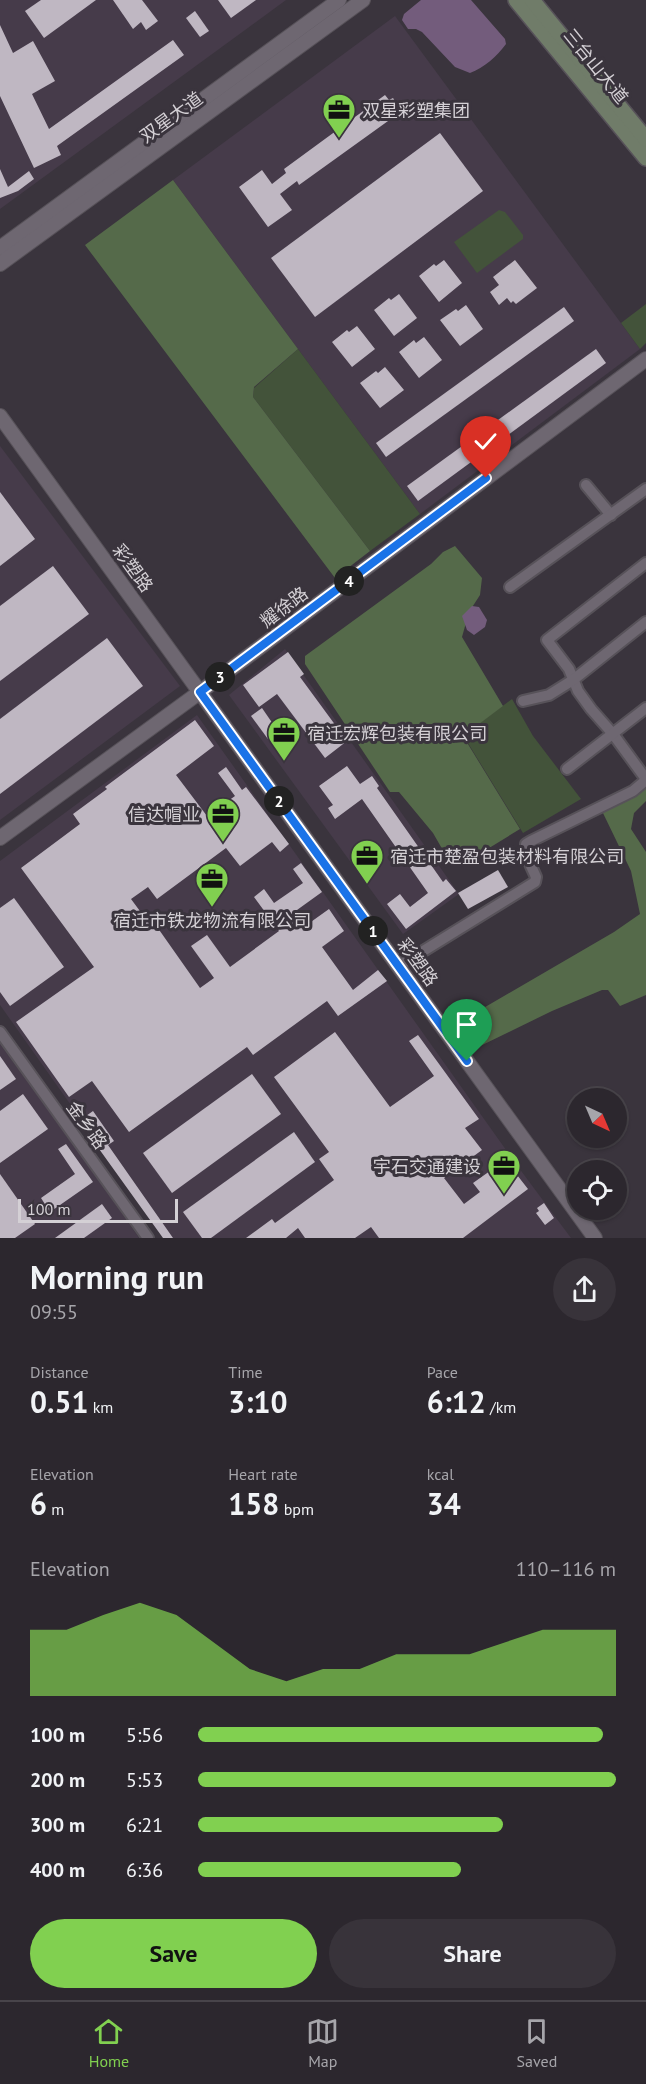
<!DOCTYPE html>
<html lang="en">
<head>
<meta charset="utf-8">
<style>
  body { margin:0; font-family:"PT Sans","Noto Sans SC",sans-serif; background:#38333a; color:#f1f3f6; height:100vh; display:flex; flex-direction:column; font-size:22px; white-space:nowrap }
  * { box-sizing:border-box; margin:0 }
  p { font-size:20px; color:#a6a5aa }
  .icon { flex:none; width:33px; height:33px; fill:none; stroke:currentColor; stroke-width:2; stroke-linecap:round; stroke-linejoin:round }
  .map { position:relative; height:1238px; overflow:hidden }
  .drawer { display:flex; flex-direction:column; background:#2c272e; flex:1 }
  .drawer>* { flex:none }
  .needle { width:39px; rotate:136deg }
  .tools { position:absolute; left:567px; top:1088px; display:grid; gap:12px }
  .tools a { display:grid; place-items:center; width:60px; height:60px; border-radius:50%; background:#2c272e; box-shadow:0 2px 4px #0004,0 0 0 2px #48444a; font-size:30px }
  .scale { position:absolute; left:18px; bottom:15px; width:160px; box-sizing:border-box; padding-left:6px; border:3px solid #d4d0d5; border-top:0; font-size:16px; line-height:21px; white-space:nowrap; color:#d4d0d5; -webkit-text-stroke:4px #3a343d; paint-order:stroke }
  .pin { position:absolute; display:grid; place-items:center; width:51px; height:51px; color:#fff; margin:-62px -26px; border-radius:50% 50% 50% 0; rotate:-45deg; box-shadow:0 0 6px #0007 }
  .pin .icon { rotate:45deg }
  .km { position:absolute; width:30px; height:30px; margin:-15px; border-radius:50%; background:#222; color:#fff; font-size:16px; line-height:30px; text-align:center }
  .round { display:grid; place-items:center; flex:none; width:63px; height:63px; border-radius:32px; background:#38333a }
  .head { display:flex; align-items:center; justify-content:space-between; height:102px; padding:0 30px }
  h1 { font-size:33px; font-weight:700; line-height:45px }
  .metrics { display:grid; grid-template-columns:repeat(3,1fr); gap:9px; height:102px; padding:6px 30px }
  .metrics div { display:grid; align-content:center }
  .metrics b { font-size:30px; font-weight:700 }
  .metrics small { font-size:16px; font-weight:400 }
  .metrics p { font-size:16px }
  .chart { height:168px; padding:12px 30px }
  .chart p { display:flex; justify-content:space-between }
  .chart svg { width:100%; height:108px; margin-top:6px; fill:#81d050; opacity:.7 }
  .primary-button { display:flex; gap:12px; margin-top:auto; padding:12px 30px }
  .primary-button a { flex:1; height:69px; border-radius:36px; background:#81d050; color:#111; font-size:24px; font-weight:700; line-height:69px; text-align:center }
  .primary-button a+a { background:#38333a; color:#f1f3f6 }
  ul { padding:0 30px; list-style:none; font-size:20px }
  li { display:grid; grid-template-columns:96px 72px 1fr; align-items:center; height:45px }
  li i { height:15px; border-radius:8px; background:#81d050 }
  .tab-bar { display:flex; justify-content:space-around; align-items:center; height:84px; border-top:2px solid #48444a; background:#2c272e; font-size:16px; color:#a6a5aa }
  .tab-bar a { display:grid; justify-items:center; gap:3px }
  .tab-bar .selected { color:#81d050 }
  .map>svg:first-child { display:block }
</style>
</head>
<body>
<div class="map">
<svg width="646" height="1238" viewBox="0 0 646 1238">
  <rect width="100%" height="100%" fill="#3a343d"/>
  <g fill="#463b4a">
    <polygon points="0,0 286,0 0,209"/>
    <polygon points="395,16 640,349 420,514 173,180"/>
    <polygon points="0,446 180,686 0,820"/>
    <polygon points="285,649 459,894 403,934 229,695"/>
    <polygon points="197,715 516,1164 571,1238 165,1238 0,1005 0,861"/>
    <polygon points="0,1044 103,1186 139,1238 0,1238"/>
  </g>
  <g fill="#43533a">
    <polygon points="499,210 505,212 523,235 523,239 477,273 454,242"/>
    <polygon points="646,304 646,343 640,349 621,323"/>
    <polygon points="298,349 420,514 370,551 253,397 254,388"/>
    <polygon points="512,699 533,736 581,799 523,833 463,735"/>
  </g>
  <g fill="#556a4a">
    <polygon points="173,180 298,349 254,387 253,397 370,551 335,578 85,245"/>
    <polygon points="455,546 482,578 480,595 469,612 462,637 503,706 463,736 520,829 458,867 448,859 433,833 399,792 390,792 305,664 305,656 431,564 443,552"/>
    <polygon points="646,785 646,801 634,813 631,829 646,852 646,995 620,1006 608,990 602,990 552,1011 474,1049 456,1024 614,932 640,914 631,871 602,811"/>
  </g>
  <g fill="#735c7c">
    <path d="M 421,0 L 471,0 L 505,39 L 506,44 C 497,56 484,68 470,73 L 455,67 L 422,32 L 416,29 L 408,29 L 402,20 L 404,14 Z"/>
    <polygon points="472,606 479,607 487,620 485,627 474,635 467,630 462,616"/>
  </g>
  <g fill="#bfb7c2">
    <polygon points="41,0 96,0 44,38 25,11"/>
    <polygon points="113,0 142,0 158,21 146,30 141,22 133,29"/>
    <polygon points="218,0 256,0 231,18"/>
    <polygon points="195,11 209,31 200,37 186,18"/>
    <polygon points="0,25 13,53 33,41 55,81 32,94 49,129 173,40 184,55 57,146 61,155 34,168 0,96"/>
    <polygon points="385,95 389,100 393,98 398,106 392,111 395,116 299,185 297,181 280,194 292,210 268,227 239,187 262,170 272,184 286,173 284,169"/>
    <polygon points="440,133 483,191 315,317 271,258"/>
    <polygon points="0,169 8,187 29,171 34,179 18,191 0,198"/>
    <polygon points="444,260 462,283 439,302 419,276 434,264 436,266"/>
    <polygon points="515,260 537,288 516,304 513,301 511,303 507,298 499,305 490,292 499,285 493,277"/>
    <polygon points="399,294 417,318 394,336 374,310 389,298 391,300"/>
    <polygon points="466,305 483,329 460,346 440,320 456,309 458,311"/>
    <polygon points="564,307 574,321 386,457 376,443"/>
    <polygon points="357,326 375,349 352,367 332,342 347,330 349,332"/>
    <polygon points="424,337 442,360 419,378 399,352 414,340 416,343"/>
    <polygon points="596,349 606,363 418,501 407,486"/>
    <polygon points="385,367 404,390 380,408 360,383 376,371 378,373"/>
    <polygon points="0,492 35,539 0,566"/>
    <polygon points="53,566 89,614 0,681 0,606"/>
    <polygon points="107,638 143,686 0,794 0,719"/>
    <polygon points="288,652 304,674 300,677 347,741 325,758 277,694 259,707 243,685"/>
    <polygon points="262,708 286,743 276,750 251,716"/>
    <polygon points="195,720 214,746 176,775 207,816 235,796 218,773 226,767 242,790 246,787 289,844 280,852 272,842 240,866 226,848 157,899 148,887 131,899 151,926 155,924 200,988 214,978 191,946 207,935 230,967 279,931 254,897 264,889 274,903 303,883 293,869 301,863 322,892 297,910 308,924 329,909 344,931 322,947 353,990 378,970 387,981 338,1016 327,1001 253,1055 247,1047 129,1132 92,1081 69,1097 16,1022 94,967 21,868 80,824 73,814 107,789 105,787"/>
    <polygon points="347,766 360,784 372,776 379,786 377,788 443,882 446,879 456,891 406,929 387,904 400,894 410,907 428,893 362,799 335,819 328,808 333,805 319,786"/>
    <polygon points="498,870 508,887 468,909 458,893"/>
    <polygon points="14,898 64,967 10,1006 0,992 0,908"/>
    <polygon points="335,1032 390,1107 434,1076 409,1041 418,1035 479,1119 465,1128 482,1150 444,1178 464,1204 480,1192 473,1183 497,1166 493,1159 506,1150 515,1163 510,1166 528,1189 463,1238 379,1238 371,1227 355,1238 305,1238 298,1228 286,1238 246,1238 272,1219 275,1223 334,1180 319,1159 329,1152 274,1077"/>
    <polygon points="0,1056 16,1079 0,1090"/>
    <polygon points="252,1074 281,1114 172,1193 143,1153"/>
    <polygon points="23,1094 48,1129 0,1163 0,1111"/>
    <polygon points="93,1111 114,1141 108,1145 173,1238 163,1238 79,1121"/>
    <polygon points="294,1132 315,1162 211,1238 202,1238 183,1212"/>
    <polygon points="66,1144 93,1182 50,1212 41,1198 75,1174 58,1149"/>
    <polygon points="0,1174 35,1224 15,1238 0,1238"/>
    <polygon points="544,1203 554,1218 545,1225 536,1213 539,1211 537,1208"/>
    <polygon points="102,1204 112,1218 84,1238 55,1238"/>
  </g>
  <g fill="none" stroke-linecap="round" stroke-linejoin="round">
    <g stroke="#575259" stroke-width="14">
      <g id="minor">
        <polyline points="586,485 611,515"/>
        <polyline points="646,563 547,640 569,669 578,691 591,709 613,734 646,779"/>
        <polyline points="510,587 646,489"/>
        <polyline points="523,701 549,695 573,680 646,622"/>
        <polyline points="567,769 646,708"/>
        <polyline points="399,966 535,882 536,877 526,855 526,844 531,841 633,791 646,780"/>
        <polyline points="0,1032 148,1238"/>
      </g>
    </g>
    <g stroke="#575259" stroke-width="16">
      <g id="tertiary">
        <polyline points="0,248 339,0"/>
        <polyline points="0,264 363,0"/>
        <polyline points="0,416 595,1238"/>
        <polyline points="0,838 200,692 646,359"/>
      </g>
    </g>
    <g stroke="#575259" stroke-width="18">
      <g id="secondary">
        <polyline points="516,0 646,158"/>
        <polyline points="532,0 646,139"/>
      </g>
    </g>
    <use href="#minor" stroke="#6e6771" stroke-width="10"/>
    <use href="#tertiary" stroke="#6e6771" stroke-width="14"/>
    <use href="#secondary" stroke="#707c69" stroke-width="15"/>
  </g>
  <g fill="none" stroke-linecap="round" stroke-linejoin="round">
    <g stroke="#fff" stroke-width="12">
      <polyline id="route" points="467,1061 200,692 486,478"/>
    </g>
    <use href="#route" stroke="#1a73e8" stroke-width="8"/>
  </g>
  <defs>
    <g id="office-pin" transform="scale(1.725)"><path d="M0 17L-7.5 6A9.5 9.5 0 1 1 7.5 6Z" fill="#81d050" stroke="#3a343d"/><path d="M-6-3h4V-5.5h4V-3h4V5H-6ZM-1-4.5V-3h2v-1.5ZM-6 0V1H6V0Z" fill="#111"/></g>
  </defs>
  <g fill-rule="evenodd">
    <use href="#office-pin" x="339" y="110"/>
    <use href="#office-pin" x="284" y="733"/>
    <use href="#office-pin" x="223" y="814"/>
    <use href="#office-pin" x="367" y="856"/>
    <use href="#office-pin" x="212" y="879"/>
    <use href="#office-pin" x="504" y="1166"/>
  </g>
  <g text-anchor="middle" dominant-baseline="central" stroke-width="6" stroke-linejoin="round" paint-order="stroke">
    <g font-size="18" fill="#d4d0d5" stroke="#3a343d">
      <text transform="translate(596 66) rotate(51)">三台山大道</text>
      <text transform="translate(171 117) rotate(-36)">双星大道</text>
      <text transform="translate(133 568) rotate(54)">彩塑路</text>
      <text transform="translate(284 607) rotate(-37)">耀徐路</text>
      <text transform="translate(418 962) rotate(54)">彩塑路</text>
      <text transform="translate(87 1125) rotate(54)">金乡路</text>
    </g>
    <g font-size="18" fill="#d4d0d5" stroke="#3a343d" text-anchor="start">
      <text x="362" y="110">双星彩塑集团</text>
      <text x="307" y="733">宿迁宏辉包装有限公司</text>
      <text x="200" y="814" text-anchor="end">信达帽业</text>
      <text x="390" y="856">宿迁市楚盈包装材料有限公司</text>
      <text x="212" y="920" text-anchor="middle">宿迁市铁龙物流有限公司</text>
      <text x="481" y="1166" text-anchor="end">宇石交通建设</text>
    </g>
  </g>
</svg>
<div class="tools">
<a><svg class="needle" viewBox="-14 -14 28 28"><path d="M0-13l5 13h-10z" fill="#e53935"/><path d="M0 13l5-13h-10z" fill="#a6a5aa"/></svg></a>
<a><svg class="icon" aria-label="locate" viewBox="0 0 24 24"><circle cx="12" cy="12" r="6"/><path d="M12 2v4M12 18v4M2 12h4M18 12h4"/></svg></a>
</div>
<div class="scale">100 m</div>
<div class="pin" style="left:467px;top:1061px;background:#1e9e55"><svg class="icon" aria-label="arrive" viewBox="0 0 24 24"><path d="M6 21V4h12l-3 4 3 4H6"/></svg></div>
<div class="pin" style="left:486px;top:478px;background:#d93025"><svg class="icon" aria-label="check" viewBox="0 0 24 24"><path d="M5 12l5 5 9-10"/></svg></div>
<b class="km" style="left:373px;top:931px">1</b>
<b class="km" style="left:279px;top:801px">2</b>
<b class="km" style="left:220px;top:677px">3</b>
<b class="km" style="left:349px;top:581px">4</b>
</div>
<section class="drawer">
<div class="head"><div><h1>Morning run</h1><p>09:55</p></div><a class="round"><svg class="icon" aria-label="share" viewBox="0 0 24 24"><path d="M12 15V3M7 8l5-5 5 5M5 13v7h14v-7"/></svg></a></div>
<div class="metrics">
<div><p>Distance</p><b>0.51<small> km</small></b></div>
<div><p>Time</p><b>3:10</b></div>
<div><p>Pace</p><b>6:12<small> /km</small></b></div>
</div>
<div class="metrics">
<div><p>Elevation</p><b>6<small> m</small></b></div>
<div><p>Heart rate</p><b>158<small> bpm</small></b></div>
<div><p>kcal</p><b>34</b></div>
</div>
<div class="chart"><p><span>Elevation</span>110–116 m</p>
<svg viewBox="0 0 160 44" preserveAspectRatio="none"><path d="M0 44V17L10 17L20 11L30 6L40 11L50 22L60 33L70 38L80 33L90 33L100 27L110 27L120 27L130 22L140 17L150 17L160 17V44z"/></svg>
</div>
<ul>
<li><b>100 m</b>5:56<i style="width:97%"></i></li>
<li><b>200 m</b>5:53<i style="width:100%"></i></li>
<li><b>300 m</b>6:21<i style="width:73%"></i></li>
<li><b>400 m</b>6:36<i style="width:63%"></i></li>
</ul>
<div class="primary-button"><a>Save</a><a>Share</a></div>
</section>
<nav class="tab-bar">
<a class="selected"><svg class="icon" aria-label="home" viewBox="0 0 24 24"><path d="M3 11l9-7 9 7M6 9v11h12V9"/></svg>Home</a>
<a><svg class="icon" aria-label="map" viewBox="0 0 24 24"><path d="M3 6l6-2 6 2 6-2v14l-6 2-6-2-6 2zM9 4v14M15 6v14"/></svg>Map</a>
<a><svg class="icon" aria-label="saved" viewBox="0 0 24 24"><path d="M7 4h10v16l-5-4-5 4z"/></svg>Saved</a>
</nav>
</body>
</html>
